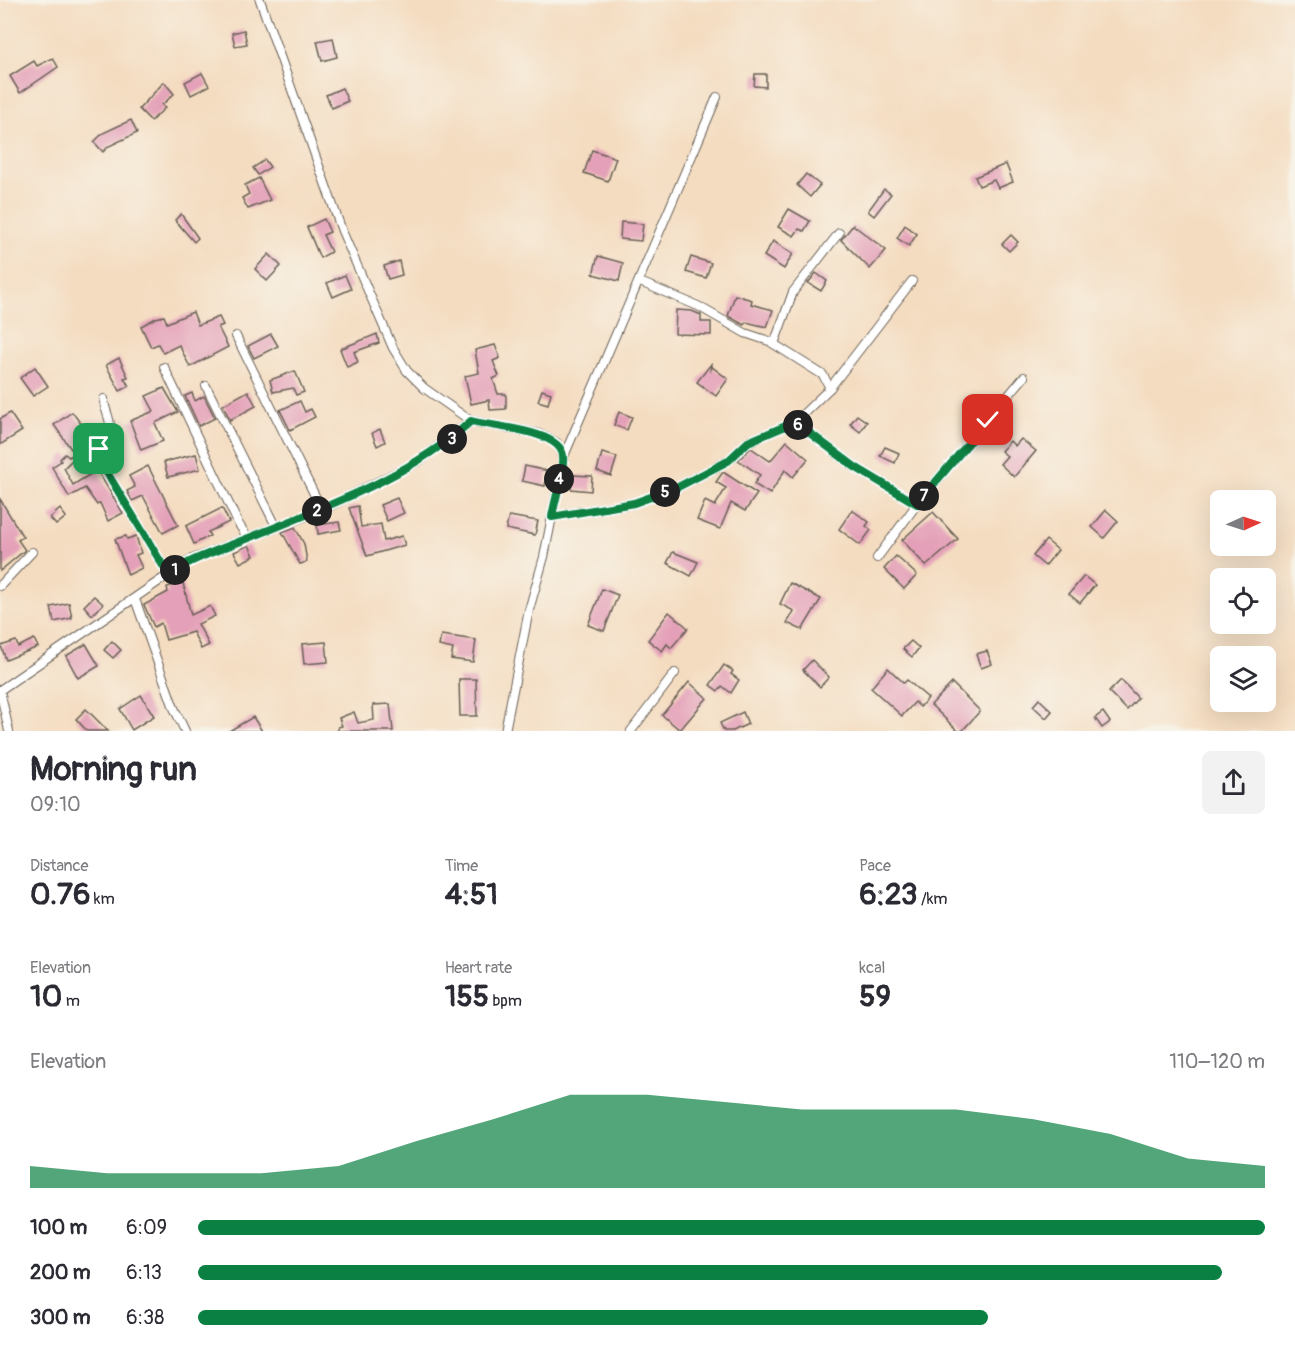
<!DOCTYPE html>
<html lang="en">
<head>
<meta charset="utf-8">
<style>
  body { margin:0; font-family:Pangolin,sans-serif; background:#f2f2f3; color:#2b2b33; height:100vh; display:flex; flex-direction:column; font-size:22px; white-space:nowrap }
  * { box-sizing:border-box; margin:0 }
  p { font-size:20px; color:#7c7c81 }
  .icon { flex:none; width:33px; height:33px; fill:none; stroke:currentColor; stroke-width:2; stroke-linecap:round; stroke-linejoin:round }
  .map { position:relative; height:731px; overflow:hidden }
  .drawer { display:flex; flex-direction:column; background:#fff; flex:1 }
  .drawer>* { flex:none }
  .needle { width:39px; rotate:87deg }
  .controls { position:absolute; left:1210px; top:490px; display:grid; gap:12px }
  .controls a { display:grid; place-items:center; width:66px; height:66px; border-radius:9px; background:#fff; box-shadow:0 6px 24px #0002; font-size:30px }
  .pin { position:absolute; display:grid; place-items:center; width:51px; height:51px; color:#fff; margin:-26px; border-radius:12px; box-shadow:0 3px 9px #0006 }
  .km { position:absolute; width:30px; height:30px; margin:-15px; border-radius:50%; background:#222; color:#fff; font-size:16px; line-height:30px; text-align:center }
  .round { display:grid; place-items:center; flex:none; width:63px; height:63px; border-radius:9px; background:#f2f2f3 }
  .head { display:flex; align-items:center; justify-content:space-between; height:102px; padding:0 30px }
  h1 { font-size:33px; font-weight:700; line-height:45px }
  .metrics { display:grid; grid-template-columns:repeat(3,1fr); gap:9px; height:102px; padding:6px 30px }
  .metrics div { display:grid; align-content:center }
  .metrics b { font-size:30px; font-weight:700 }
  .metrics small { font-size:16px; font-weight:400 }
  .metrics p { font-size:16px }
  .chart { height:168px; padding:12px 30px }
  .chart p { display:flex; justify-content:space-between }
  .chart svg { width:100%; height:108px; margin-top:6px; fill:#0b8043; opacity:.7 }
  ul { padding:0 30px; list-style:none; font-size:20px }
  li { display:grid; grid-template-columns:96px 72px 1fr; align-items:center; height:45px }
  li i { height:15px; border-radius:8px; background:#0b8043 }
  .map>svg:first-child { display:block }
</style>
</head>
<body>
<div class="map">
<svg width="1295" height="731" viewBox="0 0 1295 731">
  <rect width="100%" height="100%" fill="#f7f3e8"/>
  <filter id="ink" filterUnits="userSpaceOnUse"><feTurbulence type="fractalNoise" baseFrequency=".0167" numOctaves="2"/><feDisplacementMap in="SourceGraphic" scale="12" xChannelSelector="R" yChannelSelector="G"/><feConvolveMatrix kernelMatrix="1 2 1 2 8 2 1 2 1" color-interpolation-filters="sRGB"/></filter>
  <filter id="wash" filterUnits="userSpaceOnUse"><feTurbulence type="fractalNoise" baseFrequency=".008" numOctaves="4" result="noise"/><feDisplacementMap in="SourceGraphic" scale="24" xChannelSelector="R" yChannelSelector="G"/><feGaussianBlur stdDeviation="1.35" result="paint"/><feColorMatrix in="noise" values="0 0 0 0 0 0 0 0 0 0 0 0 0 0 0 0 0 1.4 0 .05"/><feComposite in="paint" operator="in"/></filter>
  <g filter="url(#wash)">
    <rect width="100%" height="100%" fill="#f4dcc0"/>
    <g id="blocks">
      <g fill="#e4a0b8">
        <polygon points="244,30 247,44 235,46 232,33"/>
        <polygon points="333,38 337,57 322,61 317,41"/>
        <polygon points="53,58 58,67 20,93 10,76 34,61 37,66"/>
        <polygon points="202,73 209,86 191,95 185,82"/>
        <polygon points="755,74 766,74 766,87 754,86"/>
        <polygon points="164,82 174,94 162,105 165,108 151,121 139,109"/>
        <polygon points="342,88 348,101 332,108 326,95"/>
        <polygon points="131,120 137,133 109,146 103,152 94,142 103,133"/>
        <polygon points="592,150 616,158 608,181 584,173"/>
        <polygon points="265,160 270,167 258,175 253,168"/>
        <polygon points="1006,164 1013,182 998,188 994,180 979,186 975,177"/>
        <polygon points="806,174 820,185 810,197 797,185"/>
        <polygon points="259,178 270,200 248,209 242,198 249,194 245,185"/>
        <polygon points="884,189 891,194 874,216 868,211"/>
        <polygon points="789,209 810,221 804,231 799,229 794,236 778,227"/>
        <polygon points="181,214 198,238 194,242 175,220"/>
        <polygon points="324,219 330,232 323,235 331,252 320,258 307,227"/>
        <polygon points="621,222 643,224 641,241 620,239"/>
        <polygon points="853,225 886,250 870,269 841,240"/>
        <polygon points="905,225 917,234 909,246 897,238"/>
        <polygon points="1011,235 1018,242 1009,251 1002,244"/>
        <polygon points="773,241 793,254 784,269 764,256"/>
        <polygon points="269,254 281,266 267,281 255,269"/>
        <polygon points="598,256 623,263 619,281 593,274"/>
        <polygon points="691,257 711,263 706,278 686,272"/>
        <polygon points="399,261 402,275 388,279 384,266"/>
        <polygon points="816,273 827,281 821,291 808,283"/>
        <polygon points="345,275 351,289 333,297 327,283"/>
        <polygon points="735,295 752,300 751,304 773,310 767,327 746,322 744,325 728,316"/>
        <polygon points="676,310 692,311 701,315 701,322 711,322 711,335 675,334"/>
        <polygon points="193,312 198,325 219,317 223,325 218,327 228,347 190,367 179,345 163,353 158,344 151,347 141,326 156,318 164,316 167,323"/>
        <polygon points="271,334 278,346 254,358 248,346"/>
        <polygon points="377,334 379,343 354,352 358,362 347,367 340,349"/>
        <polygon points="495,345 500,358 493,361 499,376 493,379 498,394 506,394 506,409 490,410 489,400 471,404 465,376 479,373 475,350"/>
        <polygon points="119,358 128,377 124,378 129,386 120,391 106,365"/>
        <polygon points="711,364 710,372 712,367 728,379 716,396 697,382"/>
        <polygon points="35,367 48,386 33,396 20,378"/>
        <polygon points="295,371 304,392 296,395 293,388 273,392 270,380"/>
        <polygon points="164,388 178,412 155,423 163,441 141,450 130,421 154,411 146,396"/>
        <polygon points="542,390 551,393 548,404 538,401"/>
        <polygon points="248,391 256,406 230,420 223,405"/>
        <polygon points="192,393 195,401 204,396 215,418 199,426 185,396"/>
        <polygon points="300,401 305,412 311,409 315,417 290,430 280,410"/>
        <polygon points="72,412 85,429 78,434 83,440 71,449 54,425"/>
        <polygon points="619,412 632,417 627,430 614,425"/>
        <polygon points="10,413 22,431 0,445 0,419"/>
        <polygon points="857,415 867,422 860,432 850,424"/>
        <polygon points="380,429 385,442 377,446 372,433"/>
        <polygon points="1021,439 1036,451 1014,477 1000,464 1007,456 1001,451 1010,441 1015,446"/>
        <polygon points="787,441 808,459 793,477 785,470 770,494 754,484 760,475 738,460 751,448 770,461"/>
        <polygon points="885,447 899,453 895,463 880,456"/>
        <polygon points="602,453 617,457 611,476 597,471"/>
        <polygon points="65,454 69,457 74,454 76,456 64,468 73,485 97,470 123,513 108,521 100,503 97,505 85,488 69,497 52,467 61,461 60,459"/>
        <polygon points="196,454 200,469 168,477 164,462"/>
        <polygon points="148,466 178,525 163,533 143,496 132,501 127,491 135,487 129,476"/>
        <polygon points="525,466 548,471 545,486 522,481"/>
        <polygon points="723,472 757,494 745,511 731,503 720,529 697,520 705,501 715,506 726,488 716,482"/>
        <polygon points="572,475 592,476 591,491 571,489"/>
        <polygon points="397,498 404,513 387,521 380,505"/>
        <polygon points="0,499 23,537 18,540 25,550 0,571"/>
        <polygon points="358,506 361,527 381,524 384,541 402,536 405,545 367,556 349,508"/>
        <polygon points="222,508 229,522 208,532 210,536 194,544 186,526"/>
        <polygon points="60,509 66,517 56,525 50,518"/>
        <polygon points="852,510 869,522 866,526 871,530 860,545 839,529"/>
        <polygon points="1106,510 1118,521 1104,538 1092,527"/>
        <polygon points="933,512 958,539 926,566 902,540"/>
        <polygon points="509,516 538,521 535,535 506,529"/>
        <polygon points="339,522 341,530 318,534 317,525"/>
        <polygon points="295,527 304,544 307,562 300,564 282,532"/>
        <polygon points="126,536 127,539 136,536 141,553 136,555 142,568 128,575 115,539"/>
        <polygon points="1046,540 1058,550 1045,566 1033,556"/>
        <polygon points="249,545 254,556 240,563 234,552"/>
        <polygon points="673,552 698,562 691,576 667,563"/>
        <polygon points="896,556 917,575 904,589 884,569"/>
        <polygon points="1084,576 1095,585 1080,603 1069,594"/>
        <polygon points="183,583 191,615 210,606 215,616 198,624 209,645 201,649 193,632 166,640 161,623 154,627 144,605 168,592 167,587"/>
        <polygon points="790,583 821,599 802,630 787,623 794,611 780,604"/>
        <polygon points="602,589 618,595 604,631 588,625"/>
        <polygon points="94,596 103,604 92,615 84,606"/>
        <polygon points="69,603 72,618 54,622 51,607"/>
        <polygon points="669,612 688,628 671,648 667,644 662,651 648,640"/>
        <polygon points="441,635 476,640 473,662 451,659 453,649 439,646"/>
        <polygon points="34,639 38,647 6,660 1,646 16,641 18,647"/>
        <polygon points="112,641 121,650 113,658 104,650"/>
        <polygon points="911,641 919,648 912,657 903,649"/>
        <polygon points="326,642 328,662 304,664 302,644"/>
        <polygon points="86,644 99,666 78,678 66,656"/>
        <polygon points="987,651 992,664 981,668 976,654"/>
        <polygon points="812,660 829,677 820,687 803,670"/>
        <polygon points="724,665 733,671 731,674 739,680 731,693 722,686 718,691 710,685"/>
        <polygon points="888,668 904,683 907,680 928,698 920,707 915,702 902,716 871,688"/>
        <polygon points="459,679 476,679 477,716 460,716"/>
        <polygon points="1121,680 1138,698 1127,710 1109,692"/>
        <polygon points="689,682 707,698 680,730 662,715"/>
        <polygon points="952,683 980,711 962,731 958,731 931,705"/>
        <polygon points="141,695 154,716 132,730 120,709"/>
        <polygon points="1039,699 1052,711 1046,718 1033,706"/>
        <polygon points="390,704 393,731 338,731 338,727 342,726 339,718 354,712 358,723 374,720 373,705"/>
        <polygon points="86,709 108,731 87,731 76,719"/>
        <polygon points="743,712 748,724 733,731 724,731 720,723"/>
        <polygon points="1103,712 1110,722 1102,728 1095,718"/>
        <polygon points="253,717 262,731 229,731"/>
      </g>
    </g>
  </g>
  <g filter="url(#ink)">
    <use href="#blocks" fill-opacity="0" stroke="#685f55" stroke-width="1.5"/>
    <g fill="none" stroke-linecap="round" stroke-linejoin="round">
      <g stroke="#685f55" stroke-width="10">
        <g id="street">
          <polyline points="260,0 342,231 393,348 407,371 424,388 471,421 539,434 557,443 564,456 544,557 529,610 505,731"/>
          <polyline points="640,282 698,306 745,333 769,341 823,375 830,388"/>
          <polyline points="236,336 322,510"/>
          <polyline points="774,344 793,292 839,233"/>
          <polyline points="164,367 238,523 248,538"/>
          <polyline points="206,386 276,526"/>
          <path d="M 104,399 C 104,410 111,418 110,428 C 109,441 99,447 100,461 L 168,574"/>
          <polyline points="795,422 855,467 917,504"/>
          <polyline points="564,456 717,97"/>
          <polyline points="552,517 634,503 676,488 728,461 748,442 795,422 830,388 912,281"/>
          <polyline points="877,558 917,504 1024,377"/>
          <polyline points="0,586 32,552"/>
          <polyline points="135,599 174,708 185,731"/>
          <polyline points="0,690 190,560 322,510 419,461 471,421"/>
          <polyline points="0,690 9,731"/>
          <polyline points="631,731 675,673"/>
        </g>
      </g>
      <use href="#street" stroke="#fff" stroke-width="8"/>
    </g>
  </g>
  <g fill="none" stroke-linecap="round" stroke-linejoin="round" filter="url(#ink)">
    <g stroke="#fff" stroke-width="12">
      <path id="route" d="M 99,449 L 100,461 L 168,574 C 197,556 227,547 259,534 C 333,504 412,475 471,421 C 492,427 561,430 563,456 C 565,469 554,502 552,517 L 634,503 L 676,488 L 728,461 L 748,442 L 795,422 L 855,467 L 917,504 L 988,420"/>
    </g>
    <use href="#route" stroke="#0b8043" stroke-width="8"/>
  </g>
</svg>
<div class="controls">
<a><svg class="needle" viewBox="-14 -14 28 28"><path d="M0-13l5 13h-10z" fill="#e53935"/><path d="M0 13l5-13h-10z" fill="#7c7c81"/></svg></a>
<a><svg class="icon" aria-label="locate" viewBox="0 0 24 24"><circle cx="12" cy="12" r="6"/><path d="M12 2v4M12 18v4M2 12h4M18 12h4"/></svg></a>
<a><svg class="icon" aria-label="layers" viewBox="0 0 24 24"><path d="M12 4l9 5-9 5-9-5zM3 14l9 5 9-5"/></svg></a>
</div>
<div class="pin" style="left:99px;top:449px;background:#1e9e55"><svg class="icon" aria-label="arrive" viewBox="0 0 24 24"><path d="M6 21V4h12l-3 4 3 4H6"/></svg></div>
<div class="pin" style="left:988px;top:420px;background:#d93025"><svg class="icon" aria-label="check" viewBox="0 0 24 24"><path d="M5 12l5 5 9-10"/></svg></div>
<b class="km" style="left:175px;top:570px">1</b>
<b class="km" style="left:317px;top:511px">2</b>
<b class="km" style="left:452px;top:439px">3</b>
<b class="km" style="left:559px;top:479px">4</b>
<b class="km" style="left:665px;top:492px">5</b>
<b class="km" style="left:798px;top:425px">6</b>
<b class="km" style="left:924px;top:496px">7</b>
</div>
<section class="drawer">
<div class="head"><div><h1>Morning run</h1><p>09:10</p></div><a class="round"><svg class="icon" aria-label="share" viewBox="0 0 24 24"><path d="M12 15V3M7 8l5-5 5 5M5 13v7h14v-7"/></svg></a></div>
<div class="metrics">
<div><p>Distance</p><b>0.76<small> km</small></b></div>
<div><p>Time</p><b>4:51</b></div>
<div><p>Pace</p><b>6:23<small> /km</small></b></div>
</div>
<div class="metrics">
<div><p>Elevation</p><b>10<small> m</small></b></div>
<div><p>Heart rate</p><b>155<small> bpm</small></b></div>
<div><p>kcal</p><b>59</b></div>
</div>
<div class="chart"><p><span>Elevation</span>110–120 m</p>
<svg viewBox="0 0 160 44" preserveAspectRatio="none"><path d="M0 44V35L10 38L20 38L30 38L40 35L50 25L60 16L70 6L80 6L90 9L100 12L110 12L120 12L130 16L140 22L150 32L160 35V44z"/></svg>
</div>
<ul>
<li><b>100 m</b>6:09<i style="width:100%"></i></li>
<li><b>200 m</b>6:13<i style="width:96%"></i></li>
<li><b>300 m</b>6:38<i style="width:74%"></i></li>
</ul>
</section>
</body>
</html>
